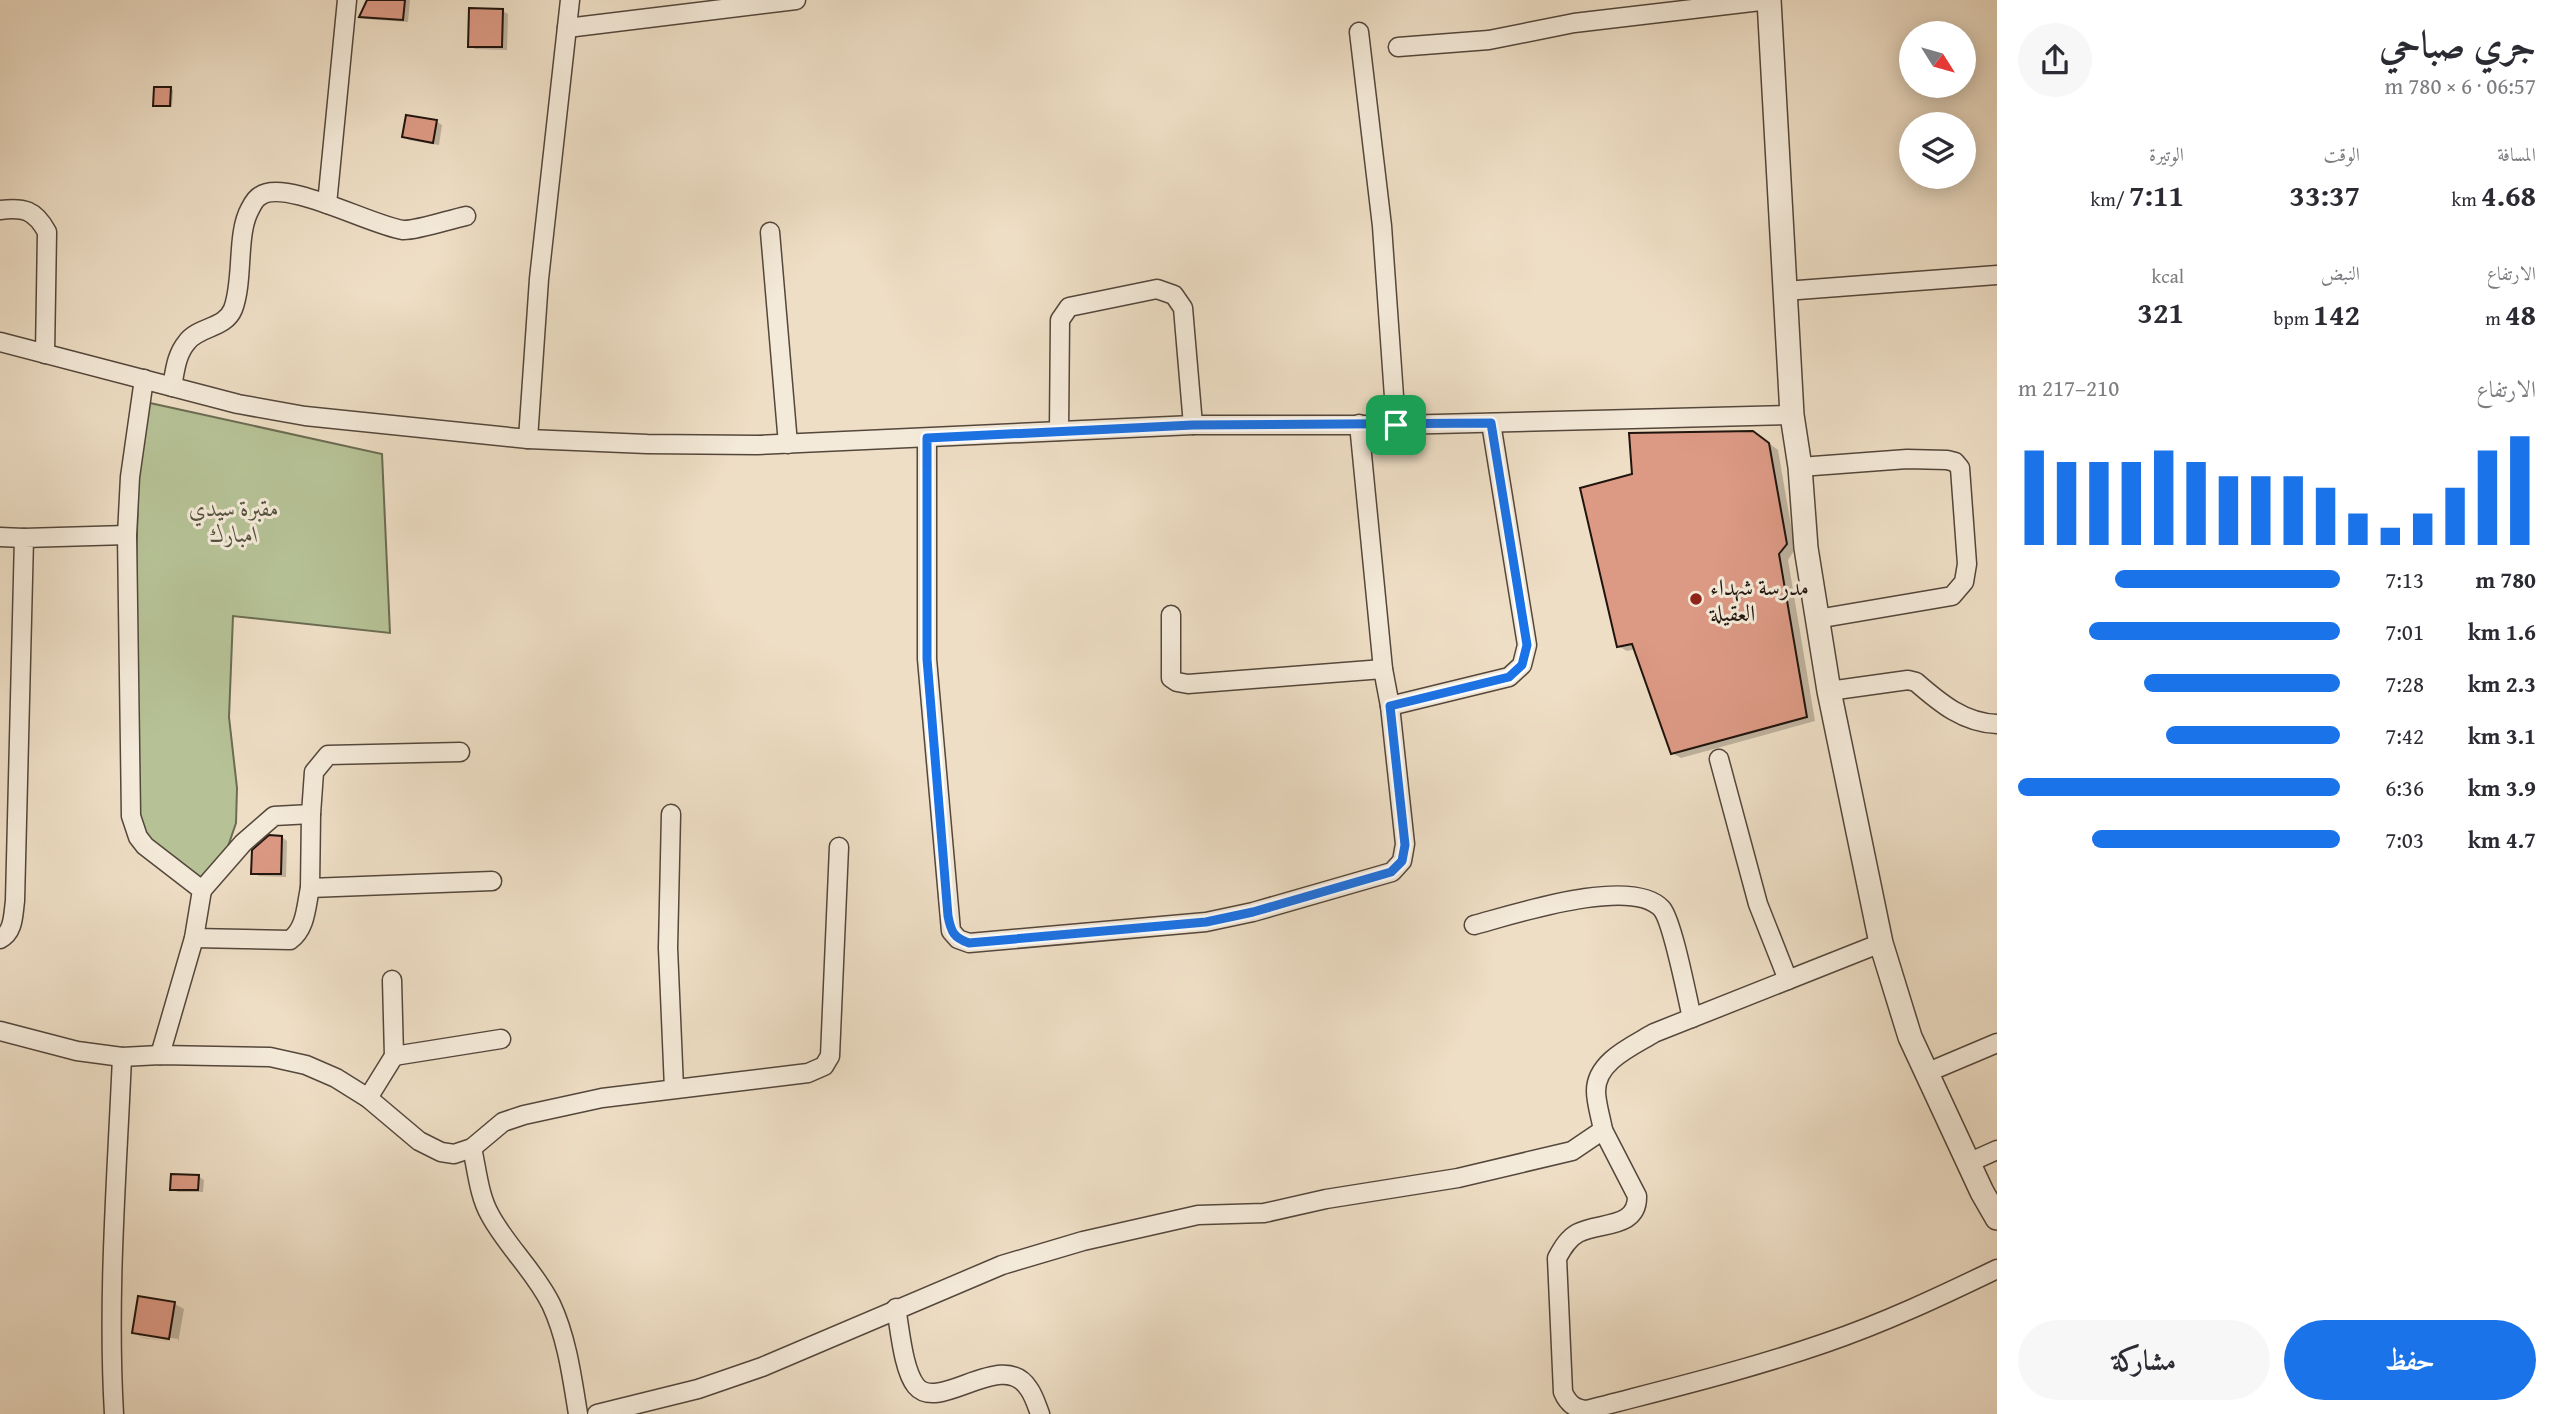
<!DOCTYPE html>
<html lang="ar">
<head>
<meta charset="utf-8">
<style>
  body { margin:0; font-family:"Gentium Book Plus",Amiri,serif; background:#f7f7f7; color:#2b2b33; direction:rtl; height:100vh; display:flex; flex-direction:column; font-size:26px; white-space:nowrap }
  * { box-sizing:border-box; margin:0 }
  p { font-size:23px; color:#7c7c81 }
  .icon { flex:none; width:38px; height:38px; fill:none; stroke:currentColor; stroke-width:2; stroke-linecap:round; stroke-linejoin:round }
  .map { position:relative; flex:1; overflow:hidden; direction:ltr }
  .sheet { display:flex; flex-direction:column; background:#fff; width:560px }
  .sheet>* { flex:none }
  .needle { width:46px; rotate:127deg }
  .buttons { position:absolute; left:1899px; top:21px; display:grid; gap:14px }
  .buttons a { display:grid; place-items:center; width:77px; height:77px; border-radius:50%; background:#fff; box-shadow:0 4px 18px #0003; font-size:35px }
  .pin { position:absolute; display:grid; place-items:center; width:60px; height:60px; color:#fff; margin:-30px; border-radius:14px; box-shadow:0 4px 10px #0006 }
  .round { display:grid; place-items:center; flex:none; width:74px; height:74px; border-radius:37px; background:#f7f7f7 }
  .headline { display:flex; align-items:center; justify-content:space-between; height:119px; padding:0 21px }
  h1 { font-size:38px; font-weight:800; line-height:52px }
  .stats { display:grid; grid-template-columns:repeat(3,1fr); gap:10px; height:119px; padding:7px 21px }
  .stats div { display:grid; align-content:center }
  .stats b { font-size:30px; font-weight:800 }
  .stats small { font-size:19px; font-weight:400 }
  .stats p { font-size:19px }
  .chart { height:196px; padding:14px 21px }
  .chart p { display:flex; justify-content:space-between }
  .chart svg { width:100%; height:126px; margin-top:7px; stroke:#1a73e8; stroke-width:6 }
  .cta { display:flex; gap:14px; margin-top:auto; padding:14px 21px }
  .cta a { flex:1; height:80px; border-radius:42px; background:#1a73e8; color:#fff; font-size:28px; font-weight:800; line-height:80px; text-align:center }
  .cta a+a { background:#f7f7f7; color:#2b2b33 }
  ul { padding:0 21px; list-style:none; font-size:23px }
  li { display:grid; grid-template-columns:112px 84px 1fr; align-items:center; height:52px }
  li i { height:18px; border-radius:9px; background:#1a73e8 }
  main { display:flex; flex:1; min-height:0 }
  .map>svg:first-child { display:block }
</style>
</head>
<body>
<main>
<section class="sheet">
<div class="headline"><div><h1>جري صباحي</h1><p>06:57 · 6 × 780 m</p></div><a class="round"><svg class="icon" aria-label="share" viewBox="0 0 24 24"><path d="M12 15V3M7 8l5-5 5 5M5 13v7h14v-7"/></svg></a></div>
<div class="stats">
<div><p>المسافة</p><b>4.68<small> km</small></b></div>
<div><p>الوقت</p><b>33:37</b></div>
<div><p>الوتيرة</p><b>7:11<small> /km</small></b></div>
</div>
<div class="stats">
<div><p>الارتفاع</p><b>48<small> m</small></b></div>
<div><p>النبض</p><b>142<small> bpm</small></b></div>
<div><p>kcal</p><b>321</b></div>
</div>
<div class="chart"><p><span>الارتفاع</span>210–217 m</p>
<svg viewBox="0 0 160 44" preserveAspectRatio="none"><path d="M5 44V11M15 44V15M25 44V15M35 44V15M45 44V11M55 44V15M65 44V20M75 44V20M85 44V20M95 44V24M105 44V33M115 44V38M125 44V33M135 44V24M145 44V11M155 44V6"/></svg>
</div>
<ul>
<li><b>780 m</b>7:13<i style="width:70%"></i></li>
<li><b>1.6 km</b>7:01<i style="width:78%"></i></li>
<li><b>2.3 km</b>7:28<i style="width:61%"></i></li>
<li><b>3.1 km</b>7:42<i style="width:54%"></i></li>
<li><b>3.9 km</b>6:36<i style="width:100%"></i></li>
<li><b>4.7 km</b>7:03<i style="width:77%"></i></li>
</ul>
<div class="cta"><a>حفظ</a><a>مشاركة</a></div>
</section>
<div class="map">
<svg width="1997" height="1414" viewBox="0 0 1997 1414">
  <rect width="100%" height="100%" fill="#eedec5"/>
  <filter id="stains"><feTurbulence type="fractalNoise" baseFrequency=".00286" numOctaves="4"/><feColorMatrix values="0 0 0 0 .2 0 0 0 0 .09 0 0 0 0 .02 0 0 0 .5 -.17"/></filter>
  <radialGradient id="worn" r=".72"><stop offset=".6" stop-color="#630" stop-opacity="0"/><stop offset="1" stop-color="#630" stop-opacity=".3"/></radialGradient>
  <polygon fill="#b6c296" stroke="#6b6c52" stroke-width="2" points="150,403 382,454 390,633 233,616 229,717 237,788 236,823 223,861 191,885 137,832 136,760 139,713 133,692 139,456"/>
  <g fill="#0003" fill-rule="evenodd">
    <polygon points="369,0 410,0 408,22 366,19 361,16"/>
    <polygon points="503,11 508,14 507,50 475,49 470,46"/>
    <polygon points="171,89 173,90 172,107 157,106"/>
    <polygon points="407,117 437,122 442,125 439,145 409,140 404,136"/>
    <polygon points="1762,438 1778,450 1795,549 1788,560 1815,721 1681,758 1672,753 1636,649 1627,651 1618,646"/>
    <polygon points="282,837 287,841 286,877 259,876 253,873"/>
    <polygon points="198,1176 204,1180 203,1192 178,1192 172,1189"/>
    <path d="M 139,1298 L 175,1304 L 184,1309 L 178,1343 L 143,1338 L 134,1332 ZM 141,1333 L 178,1339 L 178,1343 L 141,1337 Z"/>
  </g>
  <g fill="#dc9984" stroke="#20150e" stroke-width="2">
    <polygon points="367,0 405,0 403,20 359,17"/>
    <polygon points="469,8 503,9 502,47 468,47"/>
    <polygon points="154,87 171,87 170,106 153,106"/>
    <polygon points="406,115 437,120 433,143 402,137"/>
    <polygon points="1753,431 1769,443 1787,544 1779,554 1807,717 1671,754 1632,644 1617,647 1580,488 1632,474 1629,433"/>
    <polygon points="269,835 282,836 281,874 251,874 252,850"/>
    <polygon points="171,1174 199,1175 198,1190 170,1190"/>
    <polygon points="138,1296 175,1302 169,1339 132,1333"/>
  </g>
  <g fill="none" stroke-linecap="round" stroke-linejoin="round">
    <g stroke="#54473c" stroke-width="21">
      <g id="minor">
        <polyline points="567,28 796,0"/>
        <polyline points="1359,32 1382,226 1396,425"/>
        <polyline points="1398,47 1489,40 1574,23 1769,0"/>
        <polyline points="327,204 347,0"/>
        <path d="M 0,210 C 24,207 35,210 47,232 L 45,354"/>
        <polyline points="770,232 788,444"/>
        <polyline points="1785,291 1997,275"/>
        <polyline points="0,342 238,404 305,416 528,439 647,444 757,445 1193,425 1396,425 1792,415"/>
        <polyline points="144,379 130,477 127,535 131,816 138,837 145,846 202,890 194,938 160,1055"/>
        <path d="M 172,387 C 175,371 176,355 187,342 C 199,326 225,329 233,309 C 244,280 236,234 250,209 C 252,205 256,198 260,196 C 285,178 372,226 403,230 C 416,231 451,219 466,216"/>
        <polyline points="1059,431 1060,320 1069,307 1157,289 1174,295 1183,308 1193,425"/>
        <polyline points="927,438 927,659 951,931 958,939 969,943 1206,922 1253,912 1392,872 1402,861 1405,844 1390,706 1383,669 1359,424"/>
        <polyline points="528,439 539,279 570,0"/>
        <polyline points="1800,467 1907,459 1947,460 1955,462 1960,468 1967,564 1964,582 1952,596 1817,619"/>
        <polyline points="0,537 24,538"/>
        <polyline points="1171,615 1171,678 1177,682 1188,684 1383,669"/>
        <path d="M 1829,691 L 1908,680 L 1916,682 C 1940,703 1964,723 1997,724"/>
        <polyline points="1390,706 1509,677 1522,665 1527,645 1491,423"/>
        <polyline points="1719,759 1758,904 1788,980"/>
        <polyline points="311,814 310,888 492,881"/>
        <polyline points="671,814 668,948 674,1088"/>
        <polyline points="202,890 243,843 274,816 311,814 314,772 328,755 460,752"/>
        <path d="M 1474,925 C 1512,915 1632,875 1662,909 C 1673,923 1687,997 1692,1018"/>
        <path d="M 194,938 L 290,940 C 306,929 306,906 310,888"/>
        <path d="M 0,939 C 14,932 13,915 15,901 L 24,538 L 127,535"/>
        <polyline points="0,1031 77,1051 122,1057 160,1055 270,1057 306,1065 336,1078 368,1098 419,1141 441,1152 454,1154 472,1148 503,1122 524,1115 602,1098 808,1073 824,1066 830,1056 839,847"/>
        <polyline points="394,1056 501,1039"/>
        <polyline points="1926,1073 1997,1043"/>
        <polyline points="368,1098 394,1056 392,980"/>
        <path d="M 1603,1130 L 1637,1196 C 1638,1229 1599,1222 1578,1233 C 1568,1238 1562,1249 1557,1258 L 1563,1392 C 1568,1404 1575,1409 1587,1410 C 1667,1389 1747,1370 1825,1343 C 1884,1323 1941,1296 1997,1269"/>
        <path d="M 472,1148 C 477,1170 479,1196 490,1215 C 508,1248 534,1270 551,1304 C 567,1338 572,1377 578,1414"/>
        <polyline points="1968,1163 1997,1150"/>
        <path d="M 896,1308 C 900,1329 903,1370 916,1386 C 939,1414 1003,1347 1029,1389 C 1034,1396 1037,1406 1040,1414"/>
        <path d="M 114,1414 C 107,1295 117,1175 122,1057"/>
        <path d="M 597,1414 L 698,1389 L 762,1367 L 1002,1265 L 1083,1241 L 1198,1215 L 1264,1213 L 1326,1199 L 1458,1178 L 1572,1151 L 1603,1130 C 1601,1118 1596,1103 1596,1091 C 1596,1061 1633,1046 1654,1033 L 1881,943"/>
      </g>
    </g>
    <g stroke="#54473c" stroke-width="26">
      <polyline id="tertiary" points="1769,0 1792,415 1800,467 1806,548 1829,691 1881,943 1910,1037 1982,1192 1997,1218"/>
    </g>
    <use href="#minor" stroke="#f4ead9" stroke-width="18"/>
    <use href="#tertiary" stroke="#f4ead9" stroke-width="23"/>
  </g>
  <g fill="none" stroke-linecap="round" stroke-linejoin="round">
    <g stroke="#fff" stroke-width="14">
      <path id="route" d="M 1491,423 L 1527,645 L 1522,665 L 1509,677 L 1390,706 L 1405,845 L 1402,861 L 1391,872 L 1253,912 L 1206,922 L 969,943 C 954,938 951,932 948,916 L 927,659 L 927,438 L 1193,425 Z"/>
    </g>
    <use href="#route" stroke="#1a73e8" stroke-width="9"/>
  </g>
  <circle fill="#8f2418" stroke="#f4ead9" stroke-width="2.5" cx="1696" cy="599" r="7"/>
  <g text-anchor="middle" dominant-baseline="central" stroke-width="6" stroke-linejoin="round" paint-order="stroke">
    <g font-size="23" font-style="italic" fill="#54523e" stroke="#f4ead9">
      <text x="234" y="507">مقبرة سيدي<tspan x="234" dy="26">امبارك</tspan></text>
    </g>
    <g font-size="23" fill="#20150e" stroke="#f4ead9" text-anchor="start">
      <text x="1710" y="586">مدرسة شهداء<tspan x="1710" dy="26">العقيلة</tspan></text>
    </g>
  </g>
  <rect width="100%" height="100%" filter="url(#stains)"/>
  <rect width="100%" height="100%" fill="url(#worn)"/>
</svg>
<div class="buttons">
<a><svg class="needle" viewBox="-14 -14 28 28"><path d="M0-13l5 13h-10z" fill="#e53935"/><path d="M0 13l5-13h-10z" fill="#7c7c81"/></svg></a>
<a><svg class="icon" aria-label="layers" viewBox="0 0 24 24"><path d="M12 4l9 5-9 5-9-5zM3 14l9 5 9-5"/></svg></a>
</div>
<div class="pin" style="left:1396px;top:425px;background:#1e9e55"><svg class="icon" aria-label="arrive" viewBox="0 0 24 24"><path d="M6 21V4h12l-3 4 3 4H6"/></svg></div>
</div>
</main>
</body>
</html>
